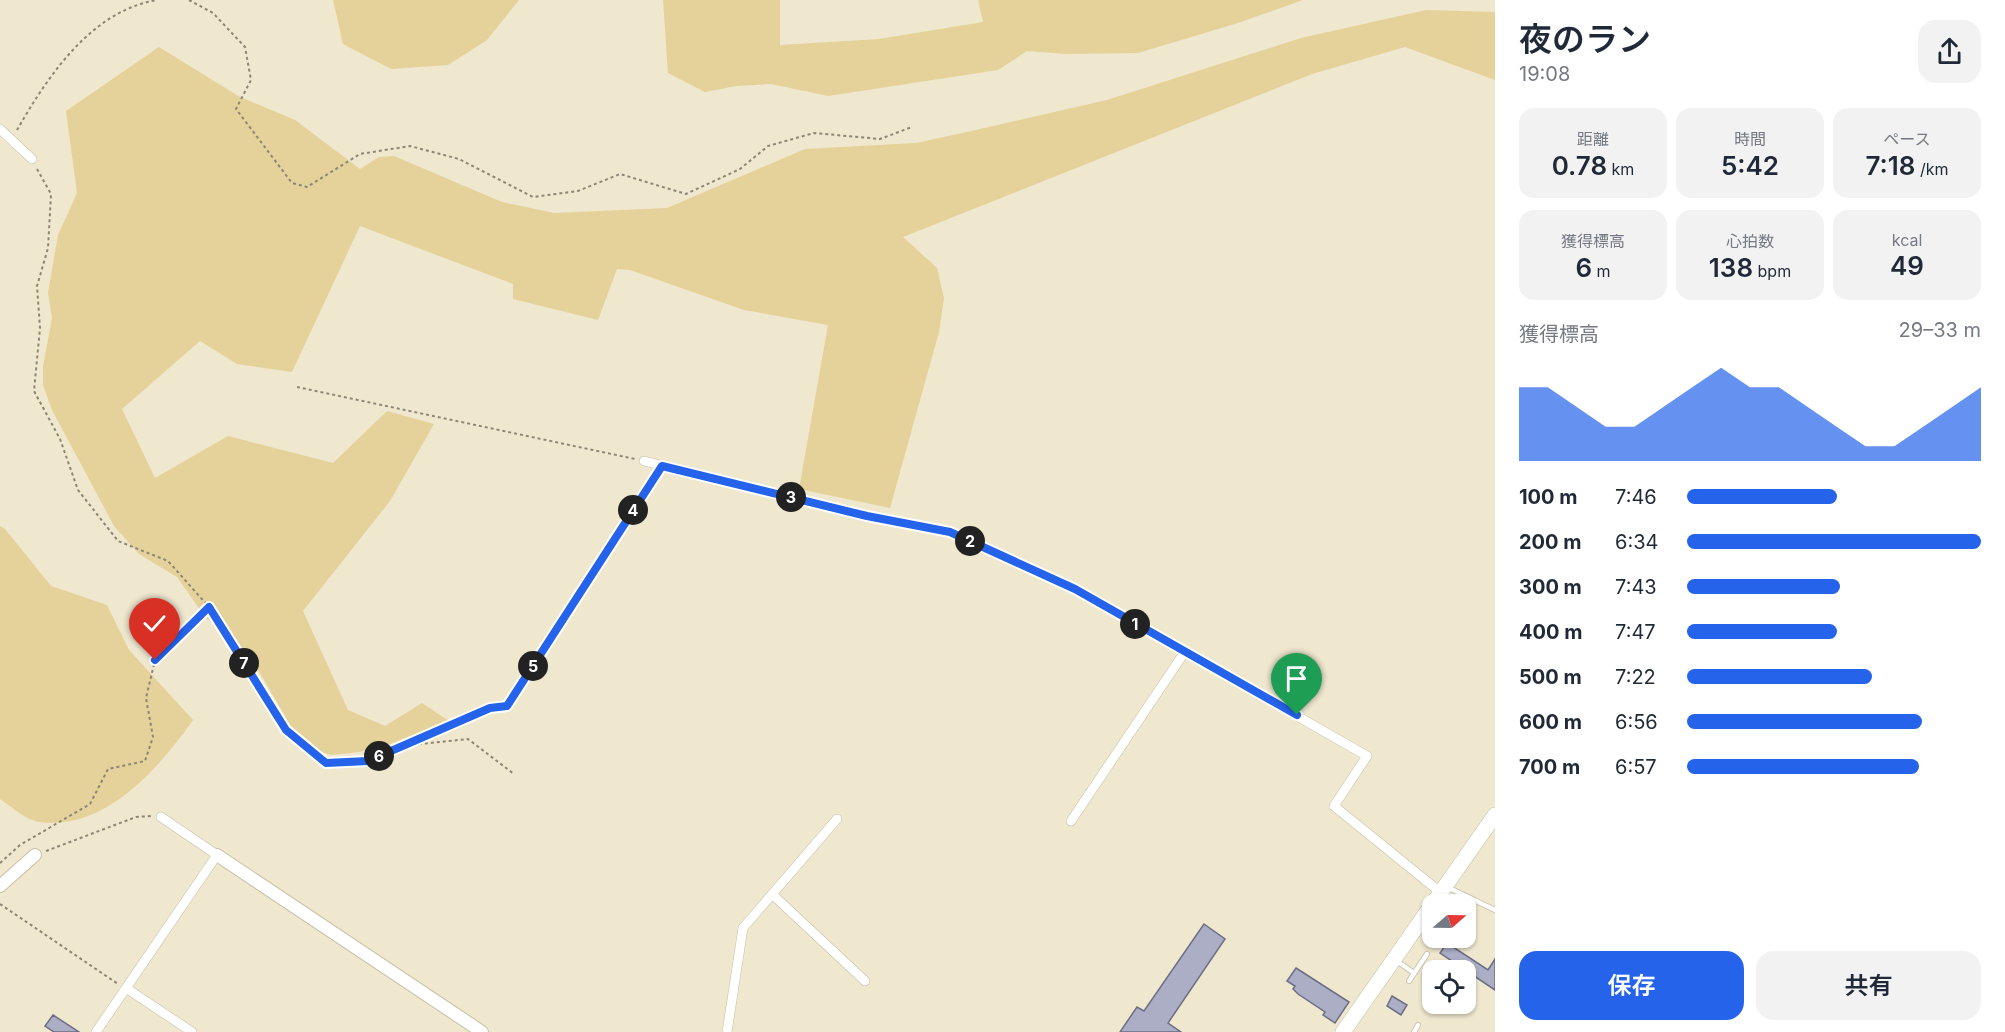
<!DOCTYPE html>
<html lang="ja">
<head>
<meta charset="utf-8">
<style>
  body { margin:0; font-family:Inter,"Noto Sans JP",sans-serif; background:#f2f2f3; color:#1f2937; height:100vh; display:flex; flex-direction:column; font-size:22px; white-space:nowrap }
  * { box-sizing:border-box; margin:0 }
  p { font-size:20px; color:#747a83 }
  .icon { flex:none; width:33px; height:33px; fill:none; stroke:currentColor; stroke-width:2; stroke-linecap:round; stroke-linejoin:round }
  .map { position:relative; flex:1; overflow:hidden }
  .drawer { display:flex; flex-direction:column; background:#fff; width:510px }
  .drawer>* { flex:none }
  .needle { width:39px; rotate:70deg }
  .controls { position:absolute; left:1422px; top:894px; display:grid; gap:12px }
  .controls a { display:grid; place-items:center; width:54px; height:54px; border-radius:12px; background:#fff; box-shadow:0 2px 4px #0004; font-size:30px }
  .pin { position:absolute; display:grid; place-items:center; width:51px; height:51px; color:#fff; margin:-62px -26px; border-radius:50% 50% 50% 0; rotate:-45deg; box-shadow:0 0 6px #0007 }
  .pin .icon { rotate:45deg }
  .km { position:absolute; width:30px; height:30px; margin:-15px; border-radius:50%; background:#222; color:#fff; font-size:16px; line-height:30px; text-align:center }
  .round { display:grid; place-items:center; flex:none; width:63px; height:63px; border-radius:18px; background:#f2f2f3 }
  .summary { display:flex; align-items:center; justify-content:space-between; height:102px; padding:0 24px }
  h1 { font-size:33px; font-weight:600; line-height:45px }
  .stats { display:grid; grid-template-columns:repeat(3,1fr); gap:9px; height:102px; padding:6px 24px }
  .stats div { display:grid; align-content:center; border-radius:15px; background:#f2f2f3; text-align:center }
  .stats b { font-size:26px; font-weight:600 }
  .stats small { font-size:16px; font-weight:400 }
  .stats p { font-size:16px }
  .chart { height:168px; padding:12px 24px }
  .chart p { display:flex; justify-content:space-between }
  .chart svg { width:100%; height:108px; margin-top:6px; fill:#2563eb; opacity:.7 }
  .action { display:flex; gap:12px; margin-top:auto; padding:12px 24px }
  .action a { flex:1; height:69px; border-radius:18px; background:#2563eb; color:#fff; font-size:24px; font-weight:600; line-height:69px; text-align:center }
  .action a+a { background:#f2f2f3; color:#1f2937 }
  ul { padding:0 24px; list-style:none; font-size:20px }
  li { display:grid; grid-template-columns:96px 72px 1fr; align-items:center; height:45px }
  li i { height:15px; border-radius:8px; background:#2563eb }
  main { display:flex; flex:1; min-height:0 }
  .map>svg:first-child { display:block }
</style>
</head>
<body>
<main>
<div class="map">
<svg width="1495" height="1032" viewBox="0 0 1495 1032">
  <rect width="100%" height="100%" fill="#efe7ce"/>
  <g fill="#e5d29a">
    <polygon points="333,0 519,0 487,40 448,65 391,69 343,44"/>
    <polygon points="663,0 780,0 780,45 879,39 983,22 978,0 1303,0 1238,23 1138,53 1067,54 1027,51 998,70 828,96 771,84 736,86 705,92 668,73"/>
    <polygon points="1426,10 1495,12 1495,80 1405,47 1312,74 903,237 937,268 944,298 939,332 890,508 799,489 828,325 744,310 630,270 617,269 598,320 513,299 513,284 360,226 292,372 237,364 200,341 122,409 155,478 228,436 333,463 387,411 434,424 390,501 303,611 348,710 385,726 422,703 449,721 390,744 359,752 332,755 315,750 296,735 257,668 236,640 205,617 177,577 139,554 114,526 52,410 43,385 43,366 52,318 48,293 58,235 77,193 66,111 159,47 240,97 295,120 360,169 379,157 394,156 502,202 554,213 667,208 805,149 916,143 967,132 1107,100 1301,38"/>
    <path d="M 0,526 L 5,529 L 51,586 L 107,605 L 129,650 L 193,720 C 159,768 105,831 40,822 C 27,821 11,806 0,799 Z"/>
  </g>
  <g fill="#acaec6" stroke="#6c6e84" stroke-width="1.5">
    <polygon points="1204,924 1225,939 1168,1023 1181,1032 1120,1032 1137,1007 1144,1011"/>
    <polygon points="1447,943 1488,970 1495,959 1495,990 1440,953"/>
    <polygon points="1296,968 1349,1002 1335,1023 1323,1015 1325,1012 1298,994 1293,989 1295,986 1287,981"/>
    <polygon points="1392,996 1407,1005 1401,1015 1387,1006"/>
    <polygon points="53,1015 79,1032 54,1032 45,1026"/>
  </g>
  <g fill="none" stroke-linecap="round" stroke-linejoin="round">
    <g stroke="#c6bfa7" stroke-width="6">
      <g id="service">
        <polyline points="1447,887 1495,910"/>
        <polyline points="1397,961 1414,973"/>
        <polyline points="1409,981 1427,954"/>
        <polyline points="1414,1032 1418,1025"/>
      </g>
    </g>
    <g stroke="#c6bfa7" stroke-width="10">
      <g id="minor">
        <polyline points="0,129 32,159"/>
        <polyline points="644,461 867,516 950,532 1075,589 1367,756 1334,806 1440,892"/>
        <polyline points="1071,821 1184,653"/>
        <polyline points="773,895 865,981"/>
        <polyline points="126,988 192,1032"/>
        <polyline points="96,1032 217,855 161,817"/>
        <polyline points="727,1032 743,928 837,819"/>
      </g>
    </g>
    <g stroke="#c6bfa7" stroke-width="14">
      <g id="tertiary">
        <polyline points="217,855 482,1032"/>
        <polyline points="0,886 35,855"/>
      </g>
    </g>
    <g stroke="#c6bfa7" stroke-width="16">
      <polyline id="primary" points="1343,1032 1495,815"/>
    </g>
    <g stroke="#8b8675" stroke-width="2" stroke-dasharray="3 3" stroke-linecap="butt">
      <polyline points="189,0 213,13 245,47 251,80 236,109 292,183 307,187 360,154 410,146 459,159 533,197 578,191 620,174 686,194 740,169 768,146 814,133 880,139 912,127"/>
      <path d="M 17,130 C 48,76 91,11 157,0"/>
      <polyline points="37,169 51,194 48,248 37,286 40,328 34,391 60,439 78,490 118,541 168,561 209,607 286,731 326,763 368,761 490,708 507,706 657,474"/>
      <polyline points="297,387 635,459"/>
      <polyline points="401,746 468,739 514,774"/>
      <polyline points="46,851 136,817 151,816"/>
      <polyline points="0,863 20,845 90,804 108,769 145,761 153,737 146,698 155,660 209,607"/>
      <polyline points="0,904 118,984"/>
    </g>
    <use href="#service" stroke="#fff" stroke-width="4.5"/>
    <use href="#minor" stroke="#fff" stroke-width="9"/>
    <use href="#tertiary" stroke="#fff" stroke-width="12"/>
    <use href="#primary" stroke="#fff" stroke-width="15"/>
  </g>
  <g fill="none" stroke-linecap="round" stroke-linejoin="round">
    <g stroke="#fff" stroke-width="12">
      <polyline id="route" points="155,660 209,607 286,730 326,763 368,761 490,708 507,706 662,466 867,516 950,532 1075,589 1297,715"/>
    </g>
    <use href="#route" stroke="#2563eb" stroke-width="8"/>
  </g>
</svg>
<div class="controls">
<a><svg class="needle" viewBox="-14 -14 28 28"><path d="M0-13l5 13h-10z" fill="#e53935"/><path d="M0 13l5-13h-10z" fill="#747a83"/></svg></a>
<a><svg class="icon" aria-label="locate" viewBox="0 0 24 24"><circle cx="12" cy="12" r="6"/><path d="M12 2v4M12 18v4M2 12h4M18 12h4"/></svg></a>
</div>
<div class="pin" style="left:1297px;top:715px;background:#1e9e55"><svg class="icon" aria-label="arrive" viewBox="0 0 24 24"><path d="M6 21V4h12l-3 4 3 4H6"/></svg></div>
<div class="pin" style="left:155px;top:660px;background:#d93025"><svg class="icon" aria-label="check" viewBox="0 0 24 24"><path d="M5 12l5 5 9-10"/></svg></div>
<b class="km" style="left:1135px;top:624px">1</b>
<b class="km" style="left:970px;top:541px">2</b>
<b class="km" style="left:791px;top:497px">3</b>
<b class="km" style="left:633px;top:510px">4</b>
<b class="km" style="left:533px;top:666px">5</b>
<b class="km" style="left:379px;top:756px">6</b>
<b class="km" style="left:244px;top:663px">7</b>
</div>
<section class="drawer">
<div class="summary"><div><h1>夜のラン</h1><p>19:08</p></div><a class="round"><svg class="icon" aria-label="share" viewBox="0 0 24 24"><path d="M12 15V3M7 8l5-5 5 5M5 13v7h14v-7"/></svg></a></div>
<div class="stats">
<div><p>距離</p><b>0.78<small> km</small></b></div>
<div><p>時間</p><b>5:42</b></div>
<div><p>ペース</p><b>7:18<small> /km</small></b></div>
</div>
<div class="stats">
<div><p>獲得標高</p><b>6<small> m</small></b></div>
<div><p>心拍数</p><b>138<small> bpm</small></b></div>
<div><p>kcal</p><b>49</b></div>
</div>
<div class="chart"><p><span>獲得標高</span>29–33 m</p>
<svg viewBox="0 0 160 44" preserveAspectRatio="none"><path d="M0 44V14L10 14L20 22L30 30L40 30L50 22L60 14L70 6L80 14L90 14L100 22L110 30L120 38L130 38L140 30L150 22L160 14V44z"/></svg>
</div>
<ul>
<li><b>100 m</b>7:46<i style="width:51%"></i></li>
<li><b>200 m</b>6:34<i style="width:100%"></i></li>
<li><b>300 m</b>7:43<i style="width:52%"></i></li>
<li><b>400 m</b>7:47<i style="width:51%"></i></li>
<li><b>500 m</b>7:22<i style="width:63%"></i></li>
<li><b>600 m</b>6:56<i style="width:80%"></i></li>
<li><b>700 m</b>6:57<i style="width:79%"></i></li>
</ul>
<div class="action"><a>保存</a><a>共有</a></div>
</section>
</main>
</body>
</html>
